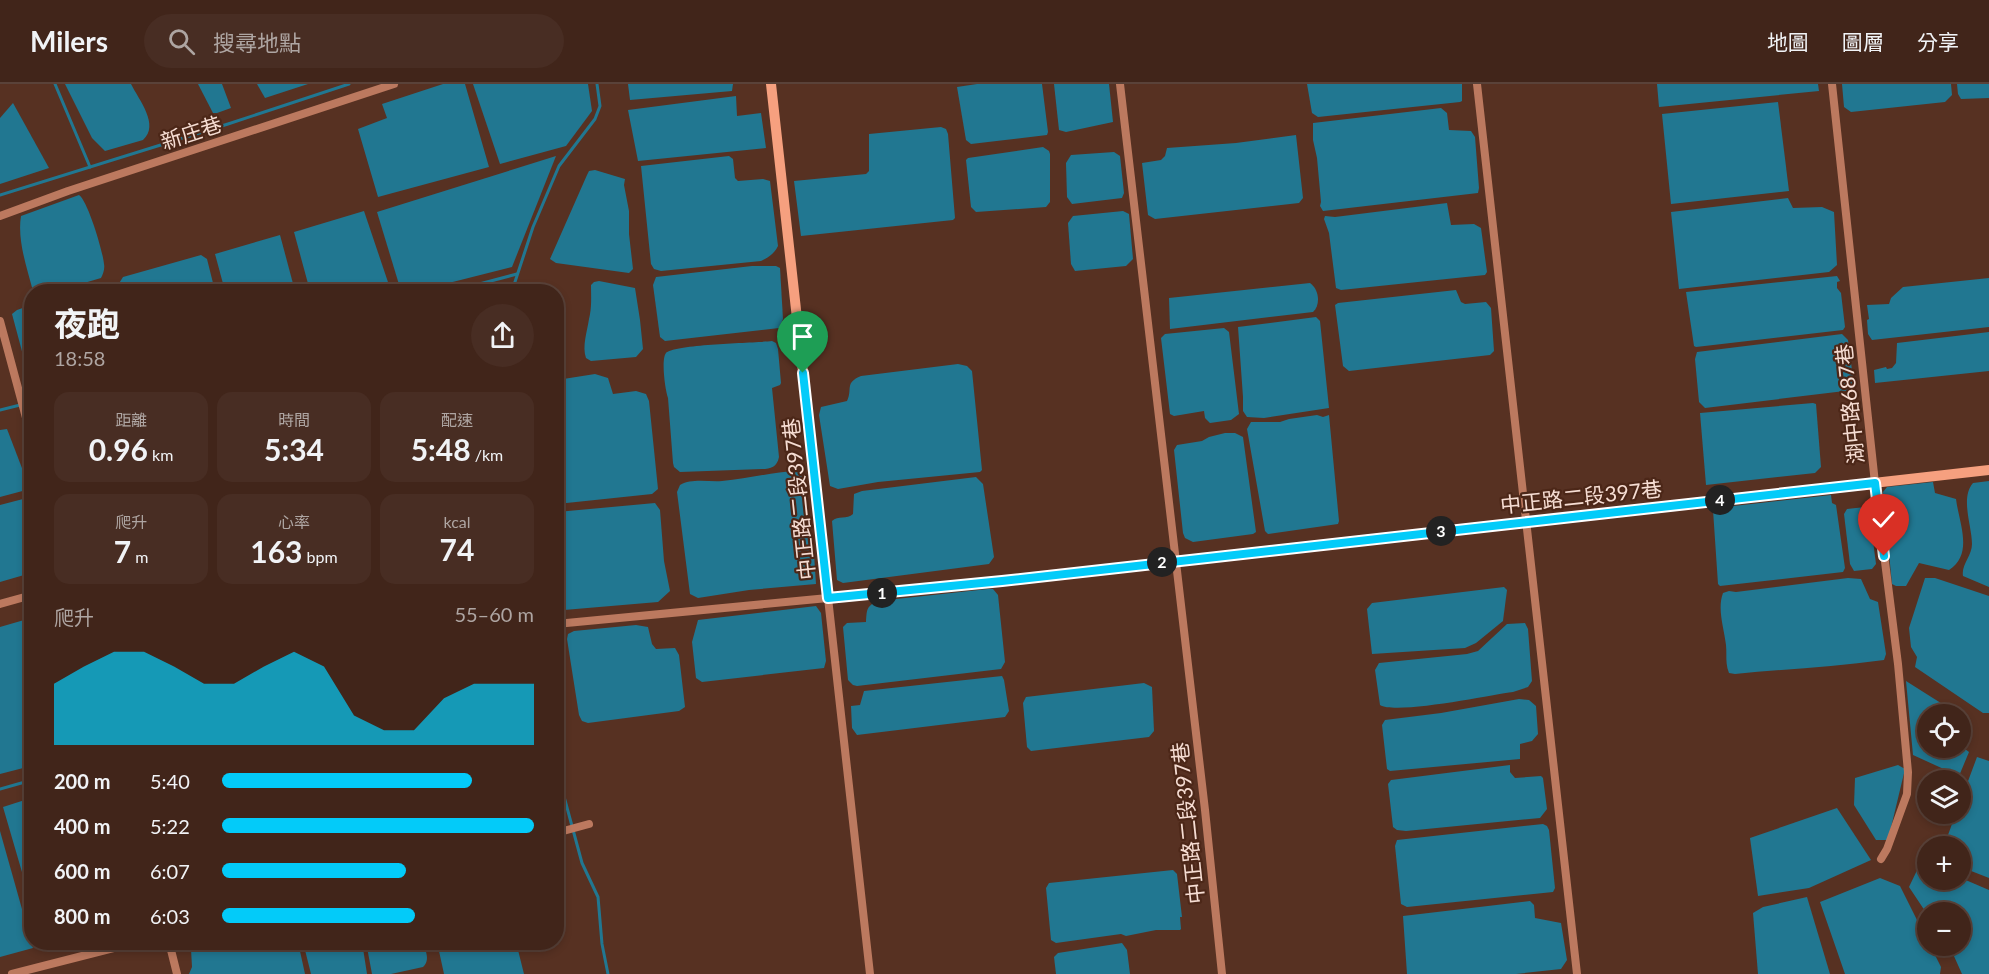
<!DOCTYPE html>
<html lang="zh-TW">
<head>
<meta charset="utf-8">
<style>
  body { margin:0; font-family:Lato,"Noto Sans TC",sans-serif; background:#482d23; color:#f1f3f6; height:100vh; display:flex; flex-direction:column; font-size:22px; white-space:nowrap }
  * { box-sizing:border-box; margin:0 }
  p { font-size:20px; color:#aea5a2 }
  .icon { flex:none; width:33px; height:33px; fill:none; stroke:currentColor; stroke-width:2; stroke-linecap:round; stroke-linejoin:round }
  .map { position:relative; flex:1; overflow:hidden }
  .details { position:absolute; left:24px; top:200px; width:540px; height:666px; display:flex; flex-direction:column; background:#41251a; border-radius:24px; box-shadow:0 3px 9px #0003,0 0 0 2px #5a4239 }
  .details>* { flex:none }
  .buttons { position:absolute; left:1917px; top:620px; display:grid; gap:12px }
  .buttons a { display:grid; place-items:center; width:54px; height:54px; border-radius:50%; background:#41251a; box-shadow:0 3px 9px #0003,0 0 0 2px #5a4239; font-size:30px }
  .pin { position:absolute; display:grid; place-items:center; width:51px; height:51px; color:#fff; margin:-62px -26px; border-radius:50% 50% 50% 0; rotate:-45deg; box-shadow:0 0 6px #0007 }
  .pin .icon { rotate:45deg }
  .km { position:absolute; width:30px; height:30px; margin:-15px; border-radius:50%; background:#222; color:#fff; font-size:16px; line-height:30px; text-align:center }
  .round { display:grid; place-items:center; flex:none; width:63px; height:63px; border-radius:32px; background:#482d23 }
  .head { display:flex; align-items:center; justify-content:space-between; height:102px; padding:0 30px }
  h1 { font-size:33px; font-weight:700; line-height:45px }
  .metrics { display:grid; grid-template-columns:repeat(3,1fr); gap:9px; height:102px; padding:6px 30px }
  .metrics div { display:grid; align-content:center; border-radius:15px; background:#482d23; text-align:center }
  .metrics b { font-size:30px; font-weight:700 }
  .metrics small { font-size:16px; font-weight:400 }
  .metrics p { font-size:16px }
  .chart { height:168px; padding:12px 30px }
  .chart p { display:flex; justify-content:space-between }
  .chart svg { width:100%; height:108px; margin-top:6px; fill:#03cbf9; opacity:.7 }
  ul { padding:0 30px; list-style:none; font-size:20px }
  li { display:grid; grid-template-columns:96px 72px 1fr; align-items:center; height:45px }
  li i { height:15px; border-radius:8px; background:#03cbf9 }
  header { display:flex; align-items:center; gap:36px; box-sizing:border-box; height:84px; padding:0 30px; background:#41251a; border-bottom:2px solid #5a4239 }
  header strong { font-size:28px }
  nav { display:flex; gap:33px; margin-inline-start:auto; font-size:21px }
  .search { width:420px; height:54px; background:#482d23; display:flex; align-items:center; gap:15px; box-sizing:border-box; padding:0 21px; border-radius:33px; color:#aea5a2; font-size:22px }
  .map>svg:first-child { display:block }
</style>
</head>
<body>
<header>
<strong>Milers</strong>
<div class="search"><svg class="icon" aria-label="search" viewBox="0 0 24 24"><circle cx="10" cy="10" r="6"/><path d="M15 15l6 6"/></svg>搜尋地點</div>
<nav><a>地圖</a><a>圖層</a><a>分享</a></nav>
</header>
<div class="map">
<svg width="1989" height="890" viewBox="0 0 1989 890">
  <rect width="100%" height="100%" fill="#573122"/>
  <g fill="#217791">
    <path d="M 65,0 L 131,0 C 139,16 160,41 143,56 L 105,67 L 92,54 Z"/>
    <polygon points="198,0 222,0 231,24 217,29 213,29"/>
    <polygon points="257,0 308,0 265,14"/>
    <polygon points="443,0 465,0 489,83 378,113 358,45 387,34 382,20"/>
    <polygon points="473,0 588,0 592,27 566,62 500,80"/>
    <polygon points="628,0 733,0 732,7 630,16"/>
    <polygon points="977,0 1042,0 1048,48 1047,51 971,60 966,56 957,3"/>
    <polygon points="1054,0 1109,0 1113,38 1066,48 1059,46"/>
    <polygon points="1307,0 1462,0 1462,17 1460,18 1318,33 1312,29"/>
    <polygon points="1657,0 1818,0 1819,7 1659,23"/>
    <polygon points="1842,0 1951,0 1952,11 1945,18 1851,28 1844,23"/>
    <polygon points="1957,0 1989,0 1989,14 1961,15 1958,10"/>
    <polygon points="736,12 737,32 761,29 766,64 638,77 628,26"/>
    <polygon points="1778,18 1789,107 1671,120 1662,30"/>
    <polygon points="13,19 49,84 0,100 0,34"/>
    <polygon points="1441,24 1447,29 1449,46 1471,47 1475,53 1479,104 1478,109 1323,127 1320,122 1321,118 1317,74 1313,56 1313,39"/>
    <polygon points="941,43 946,45 948,50 955,134 953,136 801,152 794,97 866,90 869,87 869,50"/>
    <polygon points="1296,51 1303,114 1299,119 1155,135 1148,131 1142,79 1161,76 1165,72 1167,64 1236,59"/>
    <polygon points="1043,63 1049,67 1050,70 1050,118 1046,123 976,128 971,123 966,76 968,74"/>
    <polygon points="1114,68 1120,72 1124,109 1122,114 1072,120 1067,113 1066,79 1071,71"/>
    <polygon points="556,72 512,183 417,207 401,207 377,128"/>
    <path d="M 729,72 L 733,75 L 735,94 L 738,97 L 763,95 L 770,97 L 778,162 C 774,170 769,173 761,177 L 661,187 L 654,185 L 651,180 L 641,82 Z"/>
    <polygon points="595,86 625,95 624,101 629,127 629,150 633,185 629,189 556,179 550,175 587,91 589,87"/>
    <path d="M 79,111 C 88,117 103,168 104,180 C 105,185 103,190 101,194 L 57,207 L 33,207 C 27,184 17,156 21,132 Z"/>
    <polygon points="1788,114 1793,124 1822,123 1834,128 1837,181 1829,188 1679,205 1671,128"/>
    <polygon points="1447,119 1451,141 1474,140 1481,144 1487,188 1485,191 1341,206 1336,204 1329,149 1324,135 1325,132 1335,133"/>
    <polygon points="364,127 391,207 310,207 294,148"/>
    <polygon points="1123,127 1129,130 1133,175 1126,182 1075,187 1071,180 1068,139 1073,132"/>
    <polygon points="280,151 295,207 225,207 215,170"/>
    <polygon points="201,171 207,175 215,207 119,207 118,201 123,193"/>
    <polygon points="752,182 776,182 780,184 783,235 779,244 665,257 660,253 653,201 656,193"/>
    <polygon points="1837,192 1840,197 1837,198 1837,204 1841,209 1845,243 1843,246 1696,263 1694,262 1686,208"/>
    <polygon points="1989,194 1989,243 1872,256 1868,250 1867,236 1869,235 1867,221 1889,220 1891,214 1903,203"/>
    <path d="M 599,197 L 635,204 L 640,236 L 643,265 L 636,273 L 591,277 L 586,274 C 582,262 587,248 589,235 C 592,224 591,212 591,201 L 594,198 Z"/>
    <path d="M 1310,199 C 1319,205 1321,221 1313,228 L 1170,245 L 1169,214 Z"/>
    <polygon points="1456,206 1461,218 1465,220 1486,218 1491,224 1494,267 1490,271 1349,287 1343,282 1335,221 1338,219"/>
    <polygon points="31,221 32,221 31,301 12,230 17,226"/>
    <polygon points="1316,233 1320,237 1329,324 1264,334 1247,333 1243,327 1243,313 1238,243"/>
    <polygon points="1224,244 1229,248 1239,330 1231,336 1210,339 1205,334 1204,327 1174,332 1170,330 1161,254 1165,250"/>
    <polygon points="1989,248 1989,287 1875,299 1874,286 1886,283 1887,285 1892,284 1896,279 1897,259"/>
    <polygon points="1842,250 1848,256 1853,294 1853,306 1705,324 1699,318 1695,275 1697,268"/>
    <path d="M 772,257 L 776,259 L 778,265 L 781,299 L 780,301 L 772,304 L 779,373 C 777,383 771,385 762,385 L 680,388 L 674,383 L 673,379 L 668,314 C 665,306 661,275 666,269 C 674,260 755,259 772,257 Z"/>
    <path d="M 958,280 L 967,282 L 972,287 L 982,386 L 980,388 L 878,398 L 838,405 L 830,402 L 819,331 L 821,323 L 847,317 C 853,305 844,299 861,292 Z"/>
    <polygon points="595,290 608,294 613,310 636,307 646,310 649,317 658,405 652,410 557,420 557,296"/>
    <polygon points="1813,319 1816,320 1821,383 1815,389 1706,401 1700,329"/>
    <polygon points="1317,331 1323,333 1329,331 1339,437 1338,440 1268,450 1265,447 1247,345 1251,338 1280,338 1289,335"/>
    <polygon points="7,345 30,405 0,413 0,346"/>
    <polygon points="1225,349 1235,349 1243,353 1256,448 1253,450 1193,458 1185,454 1183,449 1174,366 1177,361 1202,357 1209,353"/>
    <path d="M 797,387 L 801,389 L 805,438 L 810,449 L 812,466 L 814,470 L 816,500 L 749,506 L 698,514 L 690,510 L 677,408 L 680,401 C 692,394 708,398 722,397 C 747,395 772,388 797,387 Z"/>
    <path d="M 976,393 L 983,400 L 994,473 L 989,480 L 843,499 L 837,496 L 832,437 C 838,431 847,436 853,430 L 854,410 L 862,407 Z"/>
    <path d="M 1989,397 L 1989,503 L 1963,492 C 1961,481 1972,472 1972,460 C 1972,442 1960,414 1973,399 Z"/>
    <path d="M 1933,398 L 1935,409 L 1956,415 C 1959,439 1974,470 1949,486 L 1919,479 L 1906,502 L 1896,502 L 1892,500 L 1883,408 L 1887,403 Z"/>
    <polygon points="1831,411 1832,419 1836,421 1845,484 1843,488 1720,502 1718,500 1713,426 1716,424"/>
    <polygon points="23,415 31,419 31,489 0,498 0,421"/>
    <polygon points="655,419 660,426 664,477 670,507 658,518 564,526 560,525 556,519 557,428"/>
    <polygon points="1865,423 1869,426 1876,480 1872,485 1854,487 1850,480 1844,430 1847,425"/>
    <path d="M 1848,494 L 1861,495 L 1870,515 L 1878,518 L 1886,570 L 1884,576 C 1834,583 1785,585 1735,590 L 1729,589 C 1725,579 1727,571 1726,561 C 1724,544 1717,525 1723,509 L 1729,507 L 1736,508 Z"/>
    <polygon points="1925,494 1935,494 1989,512 1989,629 1983,629 1915,583 1917,573 1911,563 1909,544"/>
    <polygon points="1504,503 1507,506 1503,537 1476,559 1465,564 1372,570 1367,525 1372,519"/>
    <path d="M 988,505 L 993,505 L 998,511 L 1005,578 L 1001,585 L 857,602 L 853,601 L 848,596 L 843,543 L 847,539 L 866,538 C 867,526 866,522 878,517 Z"/>
    <polygon points="816,522 821,529 826,577 824,584 702,598 696,594 692,558 698,536"/>
    <polygon points="31,534 31,682 0,690 0,543"/>
    <path d="M 1525,539 L 1528,545 L 1532,597 L 1528,603 L 1513,608 C 1490,611 1396,631 1380,621 L 1375,586 L 1379,579 L 1467,570 L 1478,567 L 1507,540 Z"/>
    <polygon points="636,541 648,543 652,560 656,565 675,564 679,571 685,623 679,627 588,639 582,637 579,631 567,555 568,550 574,547"/>
    <polygon points="1002,592 1004,596 1009,627 1005,633 857,651 852,644 851,622 860,621 864,607"/>
    <polygon points="1906,597 1955,628 1954,630 1928,630 1928,663 1961,662 1969,668 1959,692 1913,671"/>
    <polygon points="1144,599 1152,603 1154,647 1149,653 1031,667 1027,663 1023,619 1026,613"/>
    <polygon points="1519,615 1529,616 1536,622 1538,650 1532,657 1520,660 1520,675 1390,687 1387,685 1382,641 1385,636 1441,629"/>
    <polygon points="1977,673 1989,677 1989,794 1961,783 1960,762 1944,762 1956,729 1960,729 1961,716"/>
    <polygon points="1510,681 1510,688 1515,694 1541,692 1543,694 1547,725 1540,734 1406,747 1397,746 1393,743 1388,700 1391,696"/>
    <polygon points="1898,681 1905,685 1888,756 1876,756 1854,721 1855,694"/>
    <polygon points="31,714 32,714 31,819 3,723"/>
    <polygon points="1837,724 1871,776 1809,804 1758,812 1750,754"/>
    <polygon points="1543,740 1547,742 1549,746 1555,804 1553,808 1407,823 1401,820 1395,762 1397,756"/>
    <polygon points="0,747 33,864 0,873"/>
    <polygon points="1921,778 1927,780 1928,795 1961,794 1989,806 1989,890 1962,890 1949,861 1960,861 1960,828 1928,828 1927,830 1909,803"/>
    <polygon points="1173,786 1177,790 1182,833 1180,833 1181,845 1180,846 1156,846 1126,852 1121,850 1056,859 1051,856 1046,804 1049,799"/>
    <polygon points="1880,794 1900,802 1927,856 1928,861 1930,861 1941,883 1940,890 1845,890 1820,818"/>
    <polygon points="1807,813 1830,890 1758,890 1753,829 1763,823"/>
    <polygon points="1530,817 1534,821 1535,834 1561,839 1567,876 1561,885 1516,890 1407,890 1403,832"/>
    <polygon points="210,858 298,858 305,890 189,890 192,883 191,865"/>
    <polygon points="303,858 362,858 367,890 311,890"/>
    <path d="M 366,858 L 423,858 C 425,866 431,876 423,883 L 391,890 L 372,890 Z"/>
    <polygon points="437,858 516,858 524,890 444,890"/>
    <polygon points="1122,859 1127,866 1130,890 1056,890 1054,873 1058,869"/>
  </g>
  <g fill="none" stroke-linecap="round" stroke-linejoin="round">
    <g stroke="#217791" stroke-width="3">
      <polyline points="55,0 90,83"/>
      <polyline points="0,111 228,40 349,0"/>
      <polyline points="453,207 517,190"/>
      <polyline points="512,207 533,143 559,82 595,35 600,22 597,0"/>
      <polyline points="0,326 32,318"/>
      <polyline points="556,683 582,779 598,813 602,860 608,890"/>
      <polyline points="0,705 32,696"/>
    </g>
    <g stroke="#bc795f" stroke-width="8">
      <polyline points="1120,0 1205,726 1222,890"/>
      <polyline points="1477,0 1577,890"/>
      <polyline points="1832,0 1875,399 1898,580 1908,688 1907,710 1887,765 1881,775"/>
      <polyline points="0,132 68,107 394,0"/>
      <polyline points="0,237 32,356"/>
      <polyline points="0,520 32,511"/>
      <polyline points="556,540 828,514 870,890"/>
      <polyline points="556,749 589,740"/>
      <polyline points="169,858 177,890"/>
      <polyline points="12,890 137,858"/>
    </g>
    <polyline stroke="#f6a07f" stroke-width="10" points="771,0 828,514 1002,497 1989,386"/>
  </g>
  <g fill="none" stroke-linecap="round" stroke-linejoin="round">
    <g stroke="#fff" stroke-width="12">
      <polyline id="route" points="803,289 828,514 1002,497 1875,399 1884,472"/>
    </g>
    <use href="#route" stroke="#03cbf9" stroke-width="8"/>
  </g>
  <g text-anchor="middle" dominant-baseline="central" stroke-width="4.5" stroke-linejoin="round" paint-order="stroke">
    <g font-size="21" fill="#f6ddd3" stroke="#4c2718">
      <text transform="translate(191 48) rotate(-18)">新庄巷</text>
      <text transform="translate(1849 320) rotate(-96)">湖中路687巷</text>
      <text transform="translate(1581 412) rotate(-6)">中正路二段397巷</text>
      <text transform="translate(798 415) rotate(-96)">中正路二段397巷</text>
      <text transform="translate(1187 739) rotate(-96)">中正路二段397巷</text>
    </g>
  </g>
</svg>
<div class="buttons">
<a><svg class="icon" aria-label="locate" viewBox="0 0 24 24"><circle cx="12" cy="12" r="6"/><path d="M12 2v4M12 18v4M2 12h4M18 12h4"/></svg></a>
<a><svg class="icon" aria-label="layers" viewBox="0 0 24 24"><path d="M12 4l9 5-9 5-9-5zM3 14l9 5 9-5"/></svg></a>
<a>+</a>
<a>−</a>
</div>
<div class="pin" style="left:803px;top:289px;background:#1e9e55"><svg class="icon" aria-label="arrive" viewBox="0 0 24 24"><path d="M6 21V4h12l-3 4 3 4H6"/></svg></div>
<div class="pin" style="left:1884px;top:472px;background:#d93025"><svg class="icon" aria-label="check" viewBox="0 0 24 24"><path d="M5 12l5 5 9-10"/></svg></div>
<b class="km" style="left:882px;top:509px">1</b>
<b class="km" style="left:1162px;top:478px">2</b>
<b class="km" style="left:1441px;top:447px">3</b>
<b class="km" style="left:1720px;top:416px">4</b>
<section class="details">
<div class="head"><div><h1>夜跑</h1><p>18:58</p></div><a class="round"><svg class="icon" aria-label="share" viewBox="0 0 24 24"><path d="M12 15V3M7 8l5-5 5 5M5 13v7h14v-7"/></svg></a></div>
<div class="metrics">
<div><p>距離</p><b>0.96<small> km</small></b></div>
<div><p>時間</p><b>5:34</b></div>
<div><p>配速</p><b>5:48<small> /km</small></b></div>
</div>
<div class="metrics">
<div><p>爬升</p><b>7<small> m</small></b></div>
<div><p>心率</p><b>163<small> bpm</small></b></div>
<div><p>kcal</p><b>74</b></div>
</div>
<div class="chart"><p><span>爬升</span>55–60 m</p>
<svg viewBox="0 0 160 44" preserveAspectRatio="none"><path d="M0 44V19L10 12L20 6L30 6L40 12L50 19L60 19L70 12L80 6L90 12L100 32L110 38L120 38L130 25L140 19L150 19L160 19V44z"/></svg>
</div>
<ul>
<li><b>200 m</b>5:40<i style="width:80%"></i></li>
<li><b>400 m</b>5:22<i style="width:100%"></i></li>
<li><b>600 m</b>6:07<i style="width:59%"></i></li>
<li><b>800 m</b>6:03<i style="width:62%"></i></li>
</ul>
</section>
</div>
</body>
</html>
